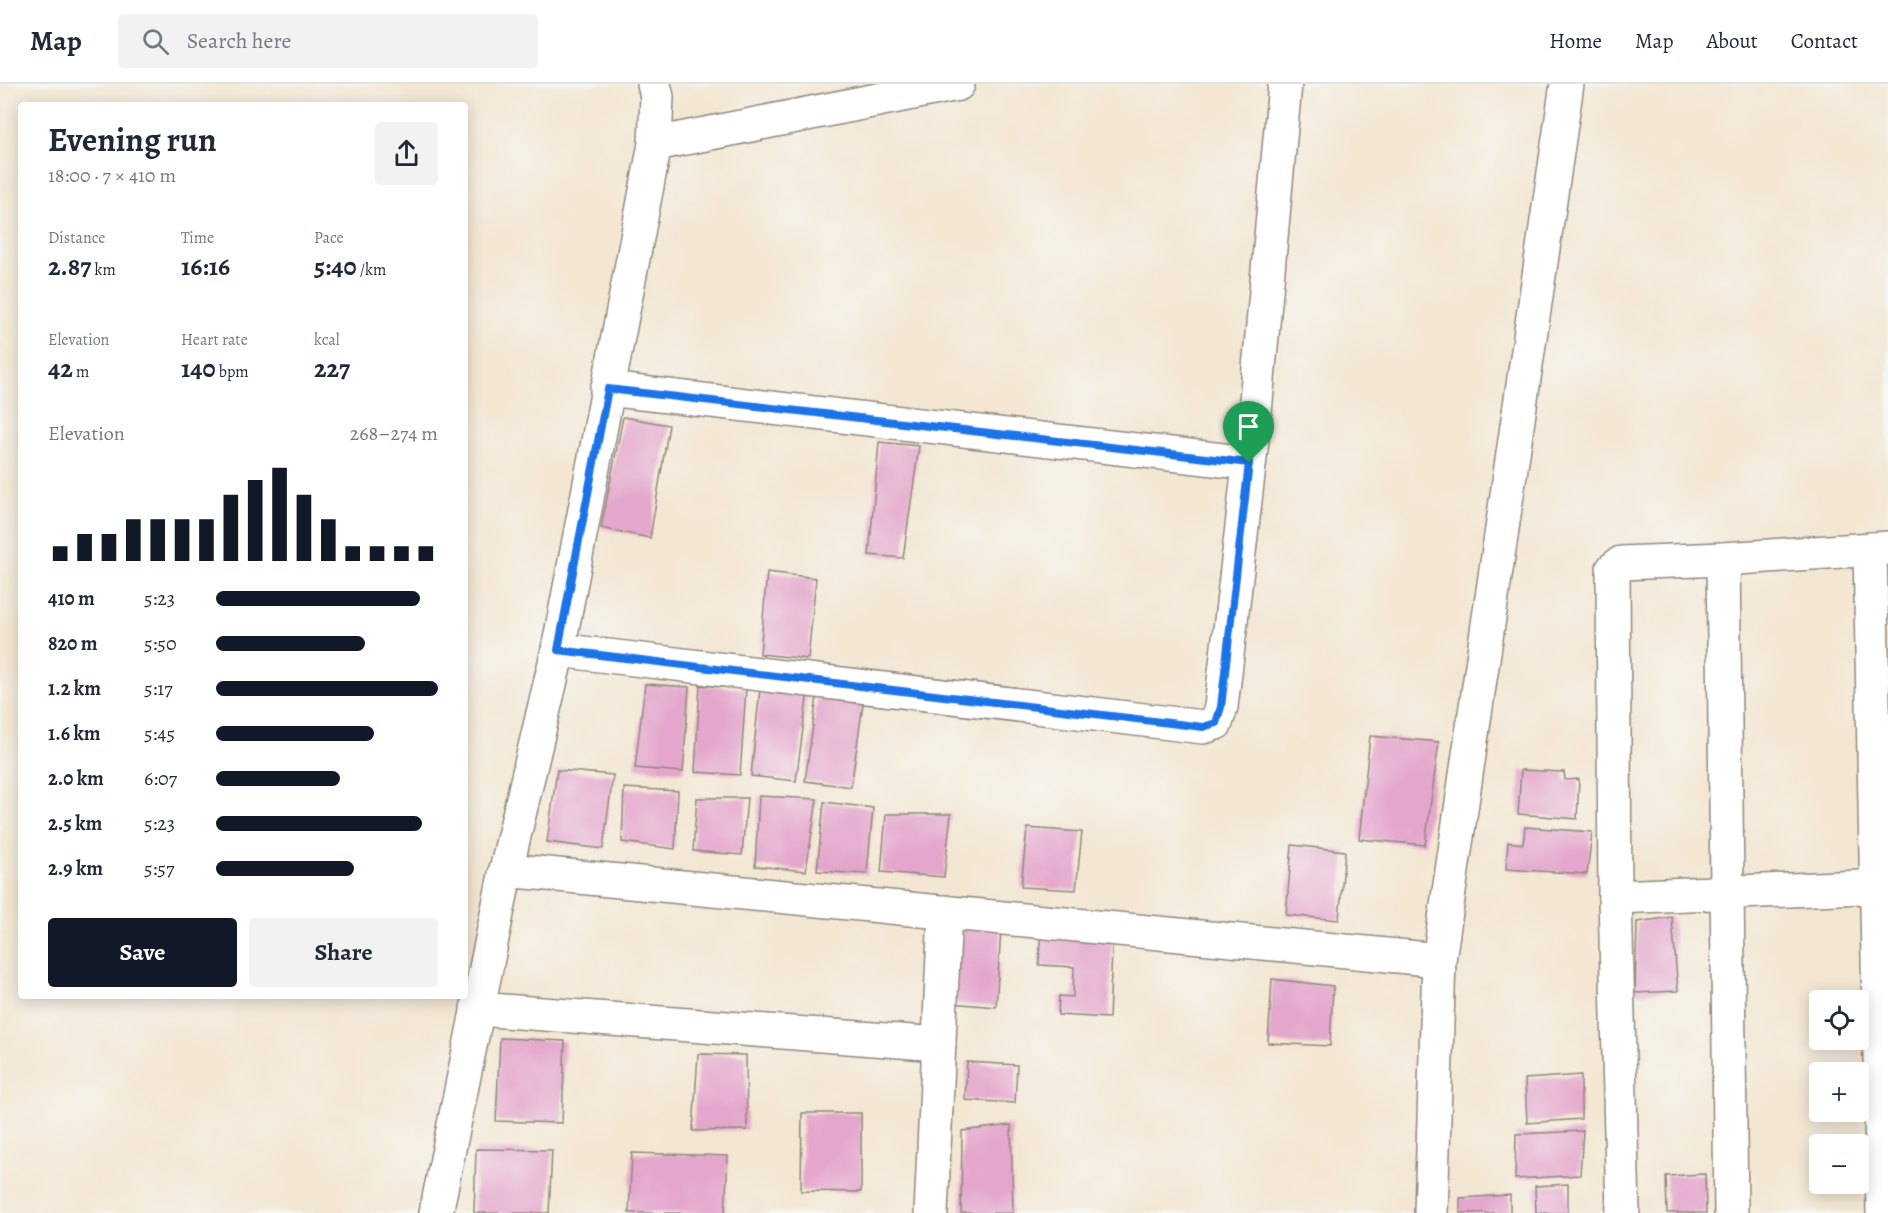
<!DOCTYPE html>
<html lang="en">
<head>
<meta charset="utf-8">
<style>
  body { margin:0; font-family:Alegreya,serif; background:#f2f2f3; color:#1f2937; height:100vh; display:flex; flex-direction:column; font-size:22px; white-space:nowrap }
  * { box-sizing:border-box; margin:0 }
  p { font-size:20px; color:#747a83 }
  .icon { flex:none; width:33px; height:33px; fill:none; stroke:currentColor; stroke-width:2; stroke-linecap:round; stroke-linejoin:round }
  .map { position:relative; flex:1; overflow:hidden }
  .drawer { position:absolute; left:18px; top:18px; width:450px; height:897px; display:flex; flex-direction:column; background:#fff; border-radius:6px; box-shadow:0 3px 15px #0003 }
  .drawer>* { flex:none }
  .tools { position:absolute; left:1809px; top:906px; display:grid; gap:12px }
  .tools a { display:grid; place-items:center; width:60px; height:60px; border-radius:6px; background:#fff; box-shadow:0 3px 15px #0003; font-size:30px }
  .pin { position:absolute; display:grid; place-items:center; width:51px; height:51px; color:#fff; margin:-62px -26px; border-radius:50% 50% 50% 0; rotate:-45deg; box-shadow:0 0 6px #0007 }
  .pin .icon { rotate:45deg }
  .round { display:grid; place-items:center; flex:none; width:63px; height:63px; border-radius:6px; background:#f2f2f3 }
  .overview { display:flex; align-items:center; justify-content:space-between; height:102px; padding:0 30px }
  h1 { font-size:33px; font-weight:700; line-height:45px }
  .metrics { display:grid; grid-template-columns:repeat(3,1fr); gap:9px; height:102px; padding:6px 30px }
  .metrics div { display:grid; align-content:center }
  .metrics b { font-size:26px; font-weight:700 }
  .metrics small { font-size:16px; font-weight:400 }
  .metrics p { font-size:16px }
  .chart { height:168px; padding:12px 30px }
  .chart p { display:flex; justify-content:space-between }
  .chart svg { width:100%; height:108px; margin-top:6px; stroke:#111827; stroke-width:6 }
  .primary-button { display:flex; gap:12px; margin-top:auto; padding:12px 30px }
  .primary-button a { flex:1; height:69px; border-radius:6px; background:#111827; color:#fff; font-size:24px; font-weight:700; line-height:69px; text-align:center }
  .primary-button a+a { background:#f2f2f3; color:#1f2937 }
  ul { padding:0 30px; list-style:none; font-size:20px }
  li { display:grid; grid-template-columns:96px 72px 1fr; align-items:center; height:45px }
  li i { height:15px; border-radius:8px; background:#111827 }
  header { display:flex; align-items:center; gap:36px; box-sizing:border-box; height:84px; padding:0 30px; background:#fff; border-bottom:2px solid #e0e1e3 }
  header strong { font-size:28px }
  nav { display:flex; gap:33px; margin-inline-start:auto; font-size:21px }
  .search { width:420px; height:54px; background:#f2f2f3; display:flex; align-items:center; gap:15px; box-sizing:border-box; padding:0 21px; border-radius:6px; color:#747a83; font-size:22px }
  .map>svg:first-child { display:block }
</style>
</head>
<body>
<header>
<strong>Map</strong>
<div class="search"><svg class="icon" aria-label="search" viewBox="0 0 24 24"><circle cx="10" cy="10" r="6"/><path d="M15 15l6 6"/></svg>Search here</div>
<nav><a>Home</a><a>Map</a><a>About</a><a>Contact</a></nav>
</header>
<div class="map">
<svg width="1888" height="1129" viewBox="0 0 1888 1129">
  <rect width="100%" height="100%" fill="#f6f6f2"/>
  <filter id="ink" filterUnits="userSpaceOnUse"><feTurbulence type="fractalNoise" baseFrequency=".0167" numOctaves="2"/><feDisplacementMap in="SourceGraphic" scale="12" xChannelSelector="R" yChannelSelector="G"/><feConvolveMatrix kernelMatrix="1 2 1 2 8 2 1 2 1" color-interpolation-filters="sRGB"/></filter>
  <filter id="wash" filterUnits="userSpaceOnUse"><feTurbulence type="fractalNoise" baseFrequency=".008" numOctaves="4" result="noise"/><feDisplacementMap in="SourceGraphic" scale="24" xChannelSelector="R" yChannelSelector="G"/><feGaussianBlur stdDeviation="1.35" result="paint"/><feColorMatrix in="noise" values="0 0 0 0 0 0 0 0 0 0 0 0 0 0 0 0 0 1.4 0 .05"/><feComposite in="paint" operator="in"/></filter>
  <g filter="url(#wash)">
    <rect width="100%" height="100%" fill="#f3e6d2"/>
    <g id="blocks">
      <g fill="#e4a6cc">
        <polygon points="623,333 669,341 650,454 601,444"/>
        <polygon points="879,358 919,362 903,474 869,471"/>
        <polygon points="767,488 816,494 808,575 760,570"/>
        <polygon points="645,600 689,603 683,688 635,684"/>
        <polygon points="700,601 746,605 740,691 695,688"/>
        <polygon points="760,604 808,607 796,697 751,692"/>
        <polygon points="817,613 863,620 851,703 805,697"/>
        <polygon points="1370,652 1439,658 1425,761 1359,755"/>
        <polygon points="557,686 613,691 603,765 547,758"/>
        <polygon points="1521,686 1564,688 1565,696 1579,695 1577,735 1518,730"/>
        <polygon points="624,704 678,707 675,765 622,758"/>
        <polygon points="759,712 817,715 806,787 755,782"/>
        <polygon points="697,714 747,714 742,771 693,767"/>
        <polygon points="824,718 873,724 867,790 817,787"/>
        <polygon points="886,730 951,730 944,793 881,788"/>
        <polygon points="1525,743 1592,748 1587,790 1506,785 1508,758 1523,760"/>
        <polygon points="1027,744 1082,748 1076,806 1021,803"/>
        <polygon points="1292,761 1345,767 1339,836 1286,831"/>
        <polygon points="1672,833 1678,907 1635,909 1637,838"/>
        <polygon points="955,841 1001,845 996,923 950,919"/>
        <polygon points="1041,841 1113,845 1109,934 1058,931 1059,912 1073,913 1074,883 1039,881"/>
        <polygon points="1272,895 1333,902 1330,962 1268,959"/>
        <polygon points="500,954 565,957 562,1039 496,1037"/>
        <polygon points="698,970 746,971 747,1046 693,1047"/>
        <polygon points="967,978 1017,981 1015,1019 965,1016"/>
        <polygon points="1581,991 1581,1035 1527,1039 1525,995"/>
        <polygon points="802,1029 861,1029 861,1108 801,1107"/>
        <polygon points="1011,1041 1013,1129 961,1129 962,1047"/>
        <polygon points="1583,1047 1580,1091 1515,1095 1516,1050"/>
        <polygon points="476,1065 552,1066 549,1129 474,1129"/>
        <polygon points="632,1069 728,1072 725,1129 629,1129"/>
        <polygon points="1705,1090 1706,1129 1667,1129 1666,1092"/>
        <polygon points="1568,1100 1568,1129 1536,1129 1535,1102"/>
        <polygon points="1510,1111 1510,1129 1460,1129 1460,1114"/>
      </g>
    </g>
  </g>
  <g filter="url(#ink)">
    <use href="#blocks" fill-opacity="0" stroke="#8f887e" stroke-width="1.5"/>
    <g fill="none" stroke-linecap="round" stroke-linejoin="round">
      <g stroke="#8f887e" stroke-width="36">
        <g id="minor">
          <polyline points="655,60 958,0"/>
          <polyline points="607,305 1249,379"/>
          <polyline points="1870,465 1883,1129"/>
          <polyline points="1723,475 1731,1129"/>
          <polyline points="558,566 1203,643 1216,639 1221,623 1254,339 1285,0"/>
          <polyline points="506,786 1439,876"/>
          <polyline points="1615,813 1888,802"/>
          <polyline points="477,925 939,960"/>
          <polyline points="436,1129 506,786 558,566 655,60 657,13 654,0"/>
          <polyline points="931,1129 945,828"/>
          <polyline points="1431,1129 1439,876 1567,0"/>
          <polyline points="1623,1129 1615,813 1613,485 1621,479 1723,475 1888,464"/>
        </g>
      </g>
      <use href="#minor" stroke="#fff" stroke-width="33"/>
    </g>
  </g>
  <g fill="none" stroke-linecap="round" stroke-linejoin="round" filter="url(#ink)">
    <g stroke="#fff" stroke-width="12">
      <polygon id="route" points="608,305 1249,379 1221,623 1216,639 1203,643 558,566"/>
    </g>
    <use href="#route" stroke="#1a73e8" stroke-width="8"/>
  </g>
</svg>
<div class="tools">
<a><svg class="icon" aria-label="locate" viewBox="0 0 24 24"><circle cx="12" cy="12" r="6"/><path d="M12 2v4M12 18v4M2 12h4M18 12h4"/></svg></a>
<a>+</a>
<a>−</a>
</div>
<div class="pin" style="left:1249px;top:379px;background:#1e9e55"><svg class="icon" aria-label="arrive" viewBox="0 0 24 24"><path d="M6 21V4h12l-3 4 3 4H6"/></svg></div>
<section class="drawer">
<div class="overview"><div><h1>Evening run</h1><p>18:00 · 7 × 410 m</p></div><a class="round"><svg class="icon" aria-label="share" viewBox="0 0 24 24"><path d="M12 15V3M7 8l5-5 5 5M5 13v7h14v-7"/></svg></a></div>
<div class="metrics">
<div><p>Distance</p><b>2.87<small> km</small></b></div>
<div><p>Time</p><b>16:16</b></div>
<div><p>Pace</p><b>5:40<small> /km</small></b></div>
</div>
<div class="metrics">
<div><p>Elevation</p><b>42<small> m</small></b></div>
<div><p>Heart rate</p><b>140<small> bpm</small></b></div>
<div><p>kcal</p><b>227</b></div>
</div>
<div class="chart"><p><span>Elevation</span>268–274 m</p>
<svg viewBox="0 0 160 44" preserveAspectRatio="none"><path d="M5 44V38M15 44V33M25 44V33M35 44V27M45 44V27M55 44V27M65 44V27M75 44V17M85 44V11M95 44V6M105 44V17M115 44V27M125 44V38M135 44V38M145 44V38M155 44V38"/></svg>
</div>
<ul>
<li><b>410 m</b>5:23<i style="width:92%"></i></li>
<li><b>820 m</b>5:50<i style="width:67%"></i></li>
<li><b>1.2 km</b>5:17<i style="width:100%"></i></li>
<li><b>1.6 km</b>5:45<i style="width:71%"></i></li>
<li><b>2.0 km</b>6:07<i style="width:56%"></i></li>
<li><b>2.5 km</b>5:23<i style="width:93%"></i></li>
<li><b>2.9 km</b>5:57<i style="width:62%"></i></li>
</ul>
<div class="primary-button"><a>Save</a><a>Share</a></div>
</section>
</div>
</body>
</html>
